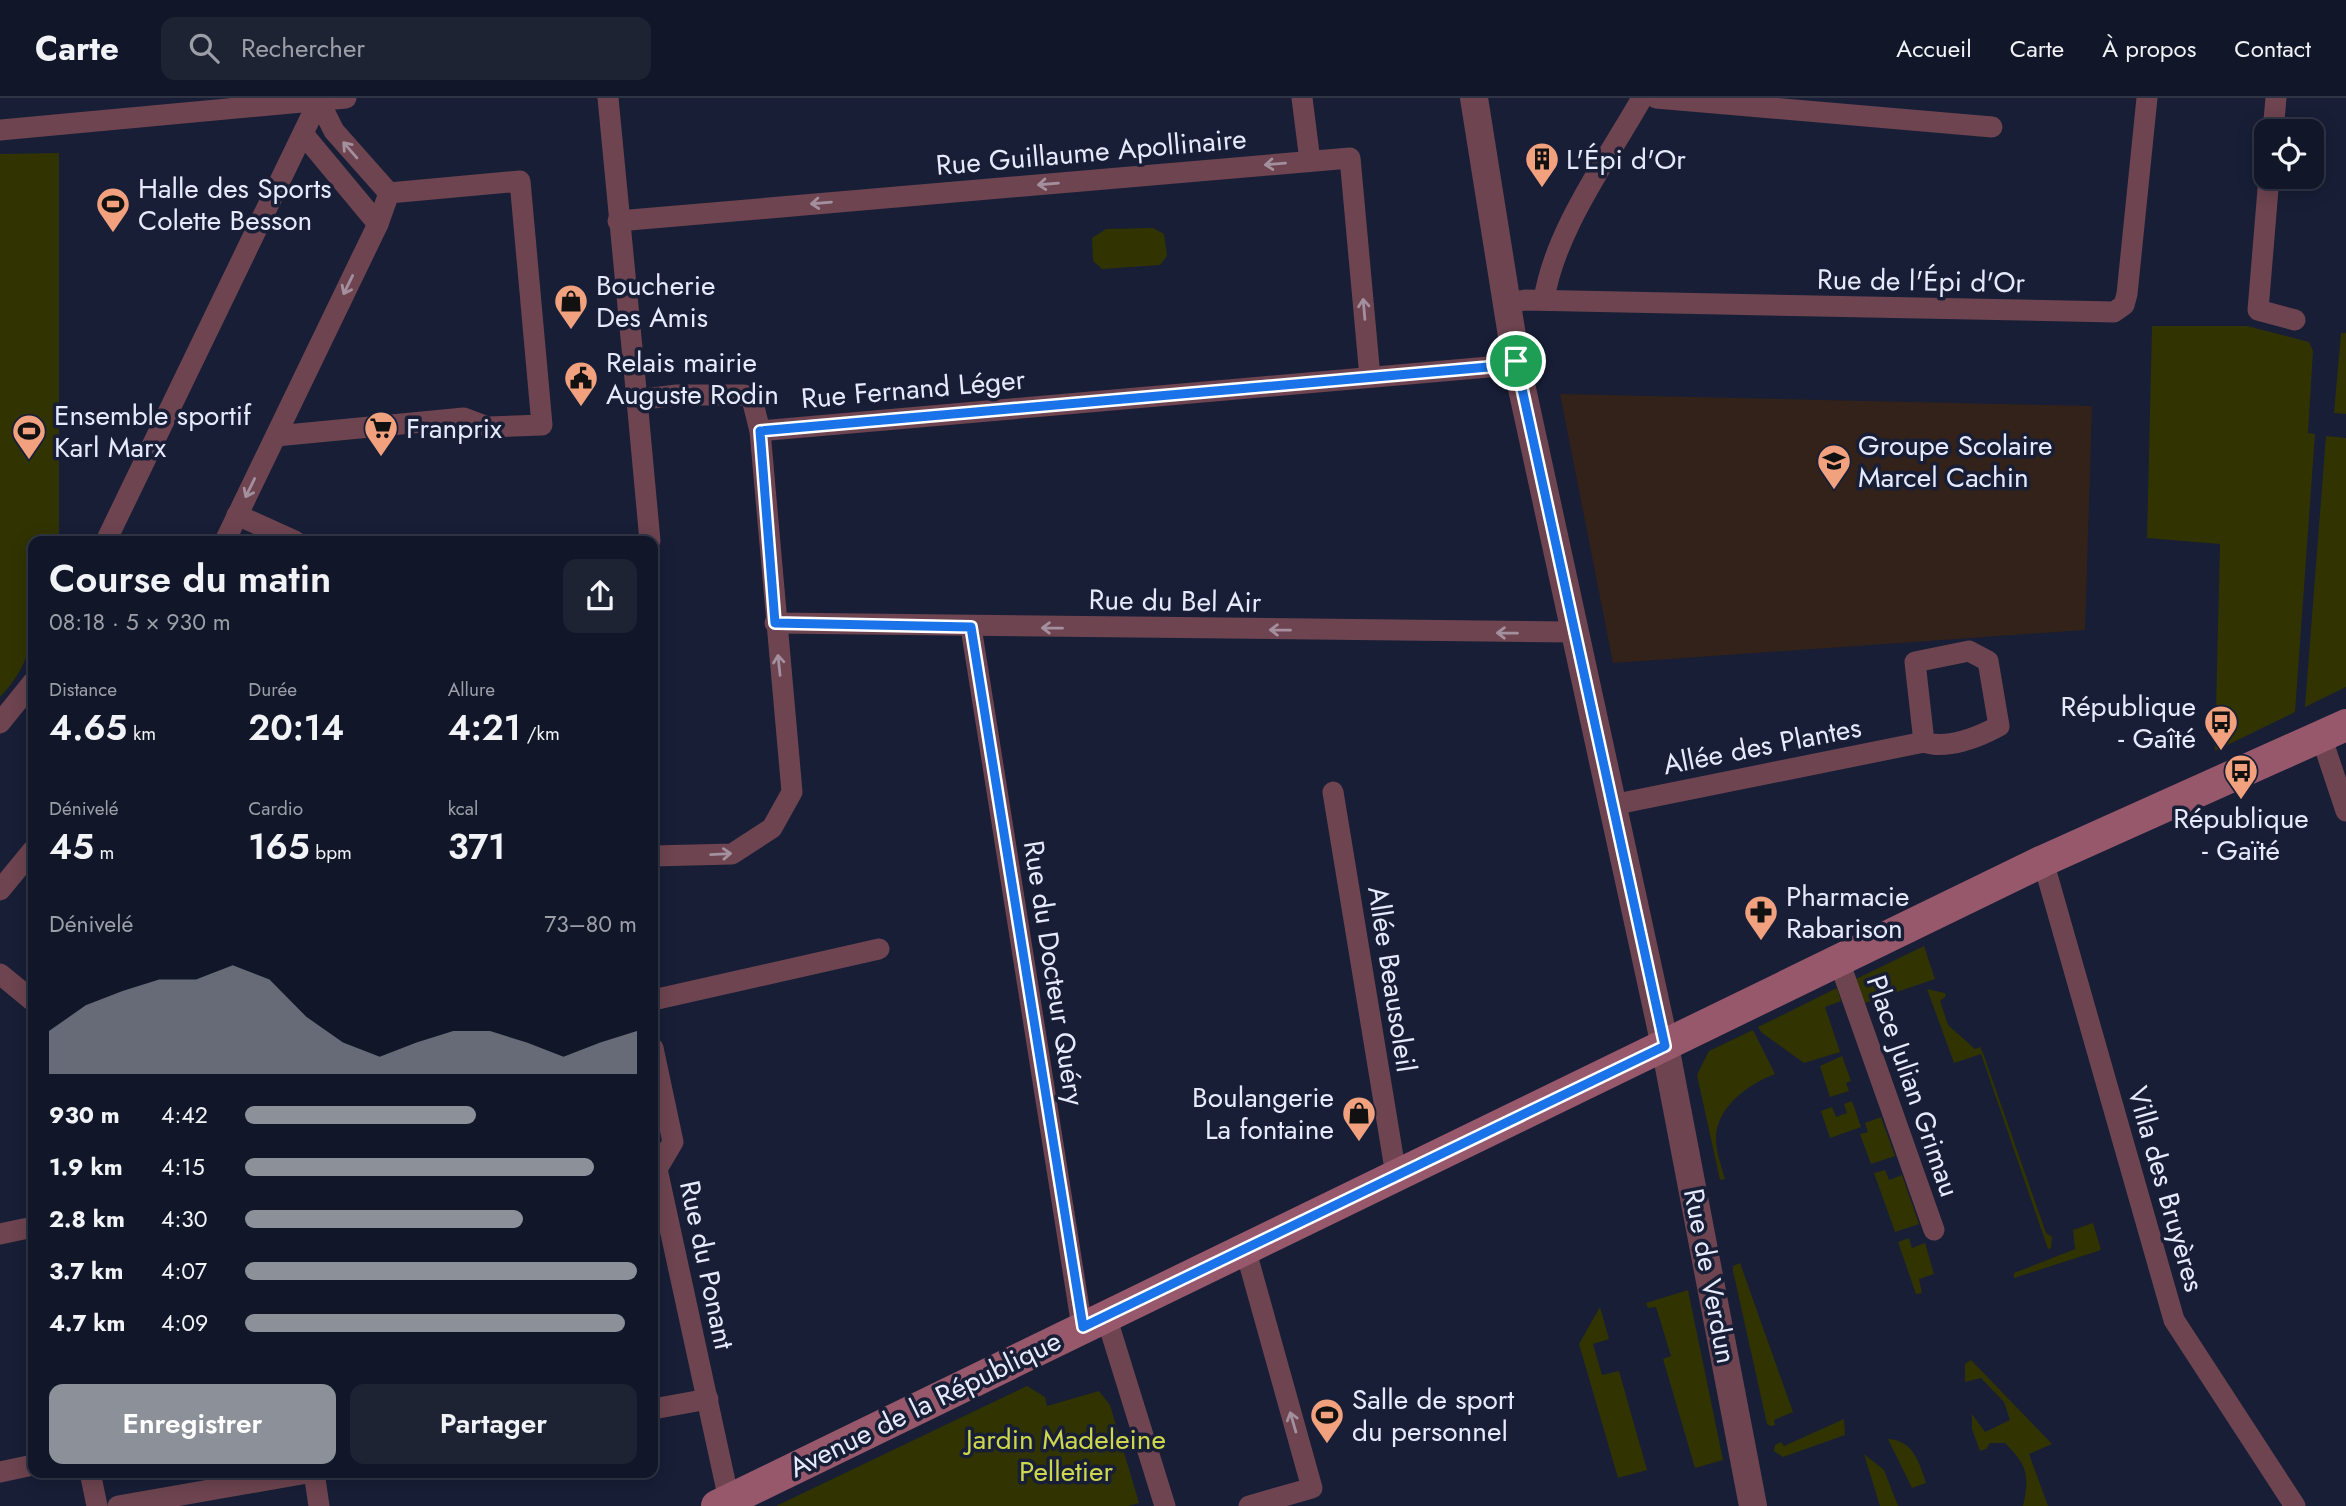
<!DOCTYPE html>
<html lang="fr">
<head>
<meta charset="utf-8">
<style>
  body { margin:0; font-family:Jost,sans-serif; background:#1e2334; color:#f1f3f6; height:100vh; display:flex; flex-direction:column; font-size:26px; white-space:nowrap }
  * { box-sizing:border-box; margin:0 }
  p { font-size:23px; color:#9c9fa8 }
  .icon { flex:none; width:38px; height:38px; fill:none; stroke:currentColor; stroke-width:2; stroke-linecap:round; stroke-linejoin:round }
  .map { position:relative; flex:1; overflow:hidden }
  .details { position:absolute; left:28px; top:438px; width:630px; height:942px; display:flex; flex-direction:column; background:#111628; border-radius:14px; box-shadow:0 4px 18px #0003,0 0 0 2px #303545 }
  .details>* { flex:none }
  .fabs { position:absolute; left:2254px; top:21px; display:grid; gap:14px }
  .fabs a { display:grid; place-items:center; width:70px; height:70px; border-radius:14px; background:#111628; box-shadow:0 4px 18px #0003,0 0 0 2px #303545; font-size:35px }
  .pin { position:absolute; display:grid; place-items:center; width:60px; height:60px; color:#fff; margin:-30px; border:4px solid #fff; border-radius:50%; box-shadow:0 2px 7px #0007 }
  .round { display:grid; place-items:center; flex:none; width:74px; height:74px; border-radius:14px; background:#1e2334 }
  .summary { display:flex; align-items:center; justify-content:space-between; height:119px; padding:0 21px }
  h1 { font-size:38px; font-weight:600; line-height:52px }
  .metrics { display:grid; grid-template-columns:repeat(3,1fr); gap:10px; height:119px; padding:7px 21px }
  .metrics div { display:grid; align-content:center }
  .metrics b { font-size:35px; font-weight:600 }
  .metrics small { font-size:19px; font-weight:400 }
  .metrics p { font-size:19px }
  .chart { height:196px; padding:14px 21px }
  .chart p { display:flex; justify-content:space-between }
  .chart svg { width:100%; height:126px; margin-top:7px; fill:#8c9099; opacity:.7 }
  .cta { display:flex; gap:14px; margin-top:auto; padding:14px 21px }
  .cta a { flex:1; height:80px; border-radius:14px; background:#8c9099; color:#fff; font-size:28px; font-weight:600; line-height:80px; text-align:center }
  .cta a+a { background:#1e2334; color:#f1f3f6 }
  ul { padding:0 21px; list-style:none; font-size:23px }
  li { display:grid; grid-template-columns:112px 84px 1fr; align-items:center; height:52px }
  li i { height:18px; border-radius:9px; background:#8c9099 }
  header { display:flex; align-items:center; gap:42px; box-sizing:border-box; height:98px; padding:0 35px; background:#111628; border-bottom:2px solid #303545 }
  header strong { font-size:33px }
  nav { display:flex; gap:38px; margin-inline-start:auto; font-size:24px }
  .search { width:490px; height:63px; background:#1e2334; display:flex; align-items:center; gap:18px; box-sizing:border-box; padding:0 24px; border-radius:14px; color:#9c9fa8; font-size:26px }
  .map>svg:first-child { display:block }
</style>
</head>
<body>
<header>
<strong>Carte</strong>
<div class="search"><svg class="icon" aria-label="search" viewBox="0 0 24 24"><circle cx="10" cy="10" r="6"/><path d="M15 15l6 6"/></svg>Rechercher</div>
<nav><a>Accueil</a><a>Carte</a><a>À propos</a><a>Contact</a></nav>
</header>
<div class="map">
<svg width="2346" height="1408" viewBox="0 0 2346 1408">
  <rect width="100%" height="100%" fill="#171e36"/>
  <polygon fill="#33221a" points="1560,296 2092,308 2085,532 1613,565"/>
  <g fill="#313400">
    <path d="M 59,55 L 59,443 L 33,443 C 33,504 46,552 0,599 L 0,56 Z"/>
    <polygon points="1153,130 1164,136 1167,158 1160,167 1102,171 1093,163 1092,140 1106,131"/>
    <polygon points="2152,228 2247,228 2309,244 2313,253 2308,335 2315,336 2295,614 2215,653 2220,446 2147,440"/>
    <polygon points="2341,235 2346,235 2346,316 2334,315"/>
    <polygon points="2326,338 2346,340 2346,589 2305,609"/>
    <polygon points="1924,848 1935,881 1862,906 1856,881"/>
    <polygon points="1837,890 1841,903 1825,909 1840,954 1804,965 1761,934 1758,929"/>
    <polygon points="1927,891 1945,895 1946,898 1940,903 1948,927 1975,951 1980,949 1983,955 2046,1135 2052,1139 2051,1150 2048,1151 1981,956 1954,965"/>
    <path d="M 1753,932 L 1775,976 C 1749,986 1719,1007 1716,1037 C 1715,1051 1721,1067 1725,1081 L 1720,1082 L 1697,977 L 1709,953 Z"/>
    <polygon points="1842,958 1851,983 1846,985 1849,993 1830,999 1820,968"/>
    <polygon points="1852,1003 1861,1029 1830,1040 1821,1013 1832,1009 1836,1019 1847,1015 1844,1006"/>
    <polygon points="1881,1019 1895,1058 1871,1066 1860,1036 1868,1034 1865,1025"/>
    <polygon points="1885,1072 1889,1082 1902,1077 1919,1126 1895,1134 1874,1075"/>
    <polygon points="2093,1125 2101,1152 2014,1180 2014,1175 2075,1151 2073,1132"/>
    <polygon points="1909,1140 1912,1150 1925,1145 1934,1176 1919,1181 1922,1195 1916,1196 1898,1144"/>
    <polygon points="1740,1165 1793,1314 1774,1322 1775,1327 1770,1328 1767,1326 1733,1173 1733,1168"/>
    <polygon points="1688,1192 1723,1362 1695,1370 1663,1261 1671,1258 1656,1209 1648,1210 1646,1205"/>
    <polygon points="1600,1209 1609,1241 1593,1246 1602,1277 1619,1273 1647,1372 1618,1380 1579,1246"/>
    <path d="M 1971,1262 L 2052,1346 L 2029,1356 L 2048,1408 L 2023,1408 C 2030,1377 2027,1367 2005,1345 L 1990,1345 L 1986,1351 L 1980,1353 L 1972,1331 L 1972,1316 L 1985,1334 L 2010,1322 L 2004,1304 L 1981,1280 L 1965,1284 L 1965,1266 Z"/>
    <polygon points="1027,1288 1045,1299 1047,1308 1099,1293 1110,1307 1139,1405 1128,1408 776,1408"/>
    <polygon points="1844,1321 1845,1337 1783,1359 1774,1353 1775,1347 1781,1344 1784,1348"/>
    <path d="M 1888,1341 C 1914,1343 1919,1364 1926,1385 L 1912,1390 Z"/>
    <polygon points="1864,1356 1884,1372 1898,1408 1880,1408"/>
  </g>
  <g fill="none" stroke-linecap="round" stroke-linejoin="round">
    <g stroke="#6d4450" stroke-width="21">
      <polyline points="608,0 637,302 677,297 744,297 752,301 760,333 792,694 772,730 732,756 653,758"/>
      <polyline points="1302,0 1310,63"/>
      <polyline points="1656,0 1992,29"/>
      <polyline points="319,3 334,33 389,95"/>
      <polyline points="0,32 346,0"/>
      <polyline points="2273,33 2276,0"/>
      <polyline points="304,37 378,126"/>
      <polyline points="2269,79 2258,212 2295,222"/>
      <polyline points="618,123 1350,60 1370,279"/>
      <path d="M 1544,202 C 1554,134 1608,60 1642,0"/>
      <polyline points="1506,205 1525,202 2114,214 2124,207 2127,196 2147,0"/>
      <polyline points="637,302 650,443"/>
      <polyline points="760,333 1500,268 1516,263"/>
      <polyline points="276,338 464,320 488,329 542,327 520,83 389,95"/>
      <polyline points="237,417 295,443"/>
      <polyline points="106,443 320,0"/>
      <polyline points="225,443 378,126 389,95"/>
      <polyline points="775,525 1575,534"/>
      <polyline points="971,529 1082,1229"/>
      <polyline points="0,625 33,584"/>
      <polyline points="2321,638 2346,713"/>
      <polyline points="1333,694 1396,1077"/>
      <path d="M 1612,707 L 1924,644 C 1947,652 1979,639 1999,628 L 1988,563 L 1969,553 L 1915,564 L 1924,644"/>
      <polyline points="2043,763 2174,1222 2295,1408"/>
      <polyline points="0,792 33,752"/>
      <polyline points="1839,863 1934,1132"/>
      <polyline points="0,876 33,903"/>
      <polyline points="653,902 879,851"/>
      <polyline points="653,950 673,1044 657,1071 729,1402"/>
      <polyline points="0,1136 33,1129"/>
      <polyline points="1245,1150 1312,1390 1249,1408"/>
      <polyline points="1106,1218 1165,1408"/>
      <polyline points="653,1311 708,1301"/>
      <polyline points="0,1374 33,1367"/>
      <polyline points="90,1374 97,1408"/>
      <polyline points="314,1374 319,1408"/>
      <polyline points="118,1408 313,1374"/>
    </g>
    <polyline stroke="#6d4450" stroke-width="28" points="1474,0 1516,263 1665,948 1753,1408"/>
    <polyline stroke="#98586c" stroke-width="32" points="717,1408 2043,763 2346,627"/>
  </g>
  <defs><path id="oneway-shaft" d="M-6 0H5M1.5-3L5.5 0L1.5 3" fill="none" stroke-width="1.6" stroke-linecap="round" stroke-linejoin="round" transform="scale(1.75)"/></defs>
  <g stroke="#a38f9d">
    <use href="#oneway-shaft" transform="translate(350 52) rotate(-131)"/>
    <use href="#oneway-shaft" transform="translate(1275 66) rotate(175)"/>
    <use href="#oneway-shaft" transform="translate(1048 86) rotate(175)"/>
    <use href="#oneway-shaft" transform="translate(821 105) rotate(175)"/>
    <use href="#oneway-shaft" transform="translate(348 187) rotate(116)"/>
    <use href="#oneway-shaft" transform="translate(1364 211) rotate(-95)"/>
    <use href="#oneway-shaft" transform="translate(250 390) rotate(116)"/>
    <use href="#oneway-shaft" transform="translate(1052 530) rotate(-179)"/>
    <use href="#oneway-shaft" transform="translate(1280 532) rotate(-179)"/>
    <use href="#oneway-shaft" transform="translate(1507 535) rotate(-179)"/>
    <use href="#oneway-shaft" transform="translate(779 567) rotate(-96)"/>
    <use href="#oneway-shaft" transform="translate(721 756) rotate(-3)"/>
    <use href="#oneway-shaft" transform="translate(1293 1324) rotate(-106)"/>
  </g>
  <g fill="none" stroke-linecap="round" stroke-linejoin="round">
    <g stroke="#fff" stroke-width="14">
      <polygon id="route" points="1516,263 1665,948 1083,1229 971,529 775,525 760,333 1500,268"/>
    </g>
    <use href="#route" stroke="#1a73e8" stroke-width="9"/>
  </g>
  <defs>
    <g id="building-pin" transform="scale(1.75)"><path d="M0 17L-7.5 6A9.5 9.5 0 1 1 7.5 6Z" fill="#f1a17d" stroke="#171e36"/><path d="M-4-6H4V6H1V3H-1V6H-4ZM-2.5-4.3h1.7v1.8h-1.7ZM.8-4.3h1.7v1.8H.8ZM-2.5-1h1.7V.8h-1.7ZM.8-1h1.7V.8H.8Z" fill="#111"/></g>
    <g id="stadium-pin" transform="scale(1.75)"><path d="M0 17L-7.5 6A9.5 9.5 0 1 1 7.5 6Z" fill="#f1a17d" stroke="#171e36"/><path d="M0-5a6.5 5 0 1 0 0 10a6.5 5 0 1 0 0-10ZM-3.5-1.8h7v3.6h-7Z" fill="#111"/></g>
    <g id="shop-pin" transform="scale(1.75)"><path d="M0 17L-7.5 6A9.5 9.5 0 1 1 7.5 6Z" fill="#f1a17d" stroke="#171e36"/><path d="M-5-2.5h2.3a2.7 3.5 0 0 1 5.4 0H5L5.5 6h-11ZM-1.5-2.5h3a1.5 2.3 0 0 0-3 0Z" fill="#111"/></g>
    <g id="civic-pin" transform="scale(1.75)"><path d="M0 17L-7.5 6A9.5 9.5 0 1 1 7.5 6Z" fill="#f1a17d" stroke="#171e36"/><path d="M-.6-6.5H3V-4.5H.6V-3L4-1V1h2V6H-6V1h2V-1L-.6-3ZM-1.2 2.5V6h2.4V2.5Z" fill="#111"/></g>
    <g id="supermarket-pin" transform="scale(1.75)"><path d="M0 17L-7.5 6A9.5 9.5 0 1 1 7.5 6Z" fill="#f1a17d" stroke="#171e36"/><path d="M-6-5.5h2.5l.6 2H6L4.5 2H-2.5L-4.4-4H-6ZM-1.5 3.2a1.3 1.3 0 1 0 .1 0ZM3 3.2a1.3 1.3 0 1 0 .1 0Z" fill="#111"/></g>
    <g id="school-pin" transform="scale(1.75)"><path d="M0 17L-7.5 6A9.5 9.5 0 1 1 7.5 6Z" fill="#f1a17d" stroke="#171e36"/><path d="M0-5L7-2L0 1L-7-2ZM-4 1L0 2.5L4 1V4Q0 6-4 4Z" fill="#111"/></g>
    <g id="bus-pin" transform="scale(1.75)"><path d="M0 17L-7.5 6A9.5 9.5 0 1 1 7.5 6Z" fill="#f1a17d" stroke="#171e36"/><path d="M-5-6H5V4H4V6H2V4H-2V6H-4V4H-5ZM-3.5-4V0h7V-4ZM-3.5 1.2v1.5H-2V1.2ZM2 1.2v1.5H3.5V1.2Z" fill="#111"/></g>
    <g id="pharmacy-pin" transform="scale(1.75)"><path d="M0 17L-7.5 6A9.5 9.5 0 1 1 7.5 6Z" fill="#f1a17d" stroke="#171e36"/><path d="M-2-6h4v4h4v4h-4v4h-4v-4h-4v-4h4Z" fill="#111"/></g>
  </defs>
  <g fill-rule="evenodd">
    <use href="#building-pin" x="1542" y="61"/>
    <use href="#stadium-pin" x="113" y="106"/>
    <use href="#shop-pin" x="571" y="203"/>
    <use href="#civic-pin" x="581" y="280"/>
    <use href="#supermarket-pin" x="381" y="330"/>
    <use href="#stadium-pin" x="29" y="333"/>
    <use href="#school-pin" x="1834" y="363"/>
    <use href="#bus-pin" x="2221" y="624"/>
    <use href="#bus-pin" x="2241" y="673"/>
    <use href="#pharmacy-pin" x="1761" y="814"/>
    <use href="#shop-pin" x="1359" y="1015"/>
    <use href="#stadium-pin" x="1327" y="1317"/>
  </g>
  <g text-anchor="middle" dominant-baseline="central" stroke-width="7" stroke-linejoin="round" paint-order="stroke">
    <g font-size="28" fill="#e5eafc" stroke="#171e36">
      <text transform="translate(1091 54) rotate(-5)">Rue Guillaume Apollinaire</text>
      <text transform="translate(1921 183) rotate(1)">Rue de l'Épi d'Or</text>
      <text transform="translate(913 291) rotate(-5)">Rue Fernand Léger</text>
      <text transform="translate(1175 503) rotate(1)">Rue du Bel Air</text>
      <text transform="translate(1762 648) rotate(-11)">Allée des Plantes</text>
      <text transform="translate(1054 875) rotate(81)">Rue du Docteur Quéry</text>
      <text transform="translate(1392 881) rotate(81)">Allée Beausoleil</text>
      <text transform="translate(1913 988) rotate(71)">Place Julian Grimau</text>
      <text transform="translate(2166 1091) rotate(74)">Villa des Bruyères</text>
      <text transform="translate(707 1167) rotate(78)">Rue du Ponant</text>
      <text transform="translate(1710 1178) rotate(79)">Rue de Verdun</text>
      <text transform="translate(925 1306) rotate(-26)">Avenue de la République</text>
    </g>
    <g font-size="28" fill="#e5eafc" stroke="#171e36" text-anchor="start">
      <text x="1566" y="61">L'Épi d'Or</text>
      <text x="138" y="90">Halle des Sports<tspan x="138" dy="32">Colette Besson</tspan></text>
      <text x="596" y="187">Boucherie<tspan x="596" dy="32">Des Amis</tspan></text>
      <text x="606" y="264">Relais mairie<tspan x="606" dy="32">Auguste Rodin</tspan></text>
      <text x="54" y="317">Ensemble sportif<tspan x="54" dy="32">Karl Marx</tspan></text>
      <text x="406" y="330">Franprix</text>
      <text x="1858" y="347">Groupe Scolaire<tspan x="1858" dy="32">Marcel Cachin</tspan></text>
      <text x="2196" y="608" text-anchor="end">République<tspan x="2196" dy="32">- Gaîté</tspan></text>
      <text x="2241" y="720" text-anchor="middle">République<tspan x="2241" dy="32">- Gaïté</tspan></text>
      <text x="1786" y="798">Pharmacie<tspan x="1786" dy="32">Rabarison</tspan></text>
      <text x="1334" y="999" text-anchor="end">Boulangerie<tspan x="1334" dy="32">La fontaine</tspan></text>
      <text x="1352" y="1301">Salle de sport<tspan x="1352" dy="32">du personnel</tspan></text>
    </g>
    <g font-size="28" fill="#cdd74d" stroke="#171e36">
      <text x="1066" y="1341">Jardin Madeleine<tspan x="1066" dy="32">Pelletier</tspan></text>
    </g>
  </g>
</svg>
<div class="fabs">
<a><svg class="icon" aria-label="locate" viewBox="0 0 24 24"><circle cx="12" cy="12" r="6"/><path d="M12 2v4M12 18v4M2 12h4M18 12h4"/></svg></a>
</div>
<div class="pin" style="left:1516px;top:263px;background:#1e9e55"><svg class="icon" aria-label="arrive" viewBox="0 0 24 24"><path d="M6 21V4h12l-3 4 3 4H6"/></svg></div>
<section class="details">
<div class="summary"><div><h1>Course du matin</h1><p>08:18 · 5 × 930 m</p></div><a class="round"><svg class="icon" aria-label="share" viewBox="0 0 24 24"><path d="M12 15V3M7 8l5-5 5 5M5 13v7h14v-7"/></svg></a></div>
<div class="metrics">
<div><p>Distance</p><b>4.65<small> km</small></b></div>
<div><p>Durée</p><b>20:14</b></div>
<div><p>Allure</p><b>4:21<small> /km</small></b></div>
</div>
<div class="metrics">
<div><p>Dénivelé</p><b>45<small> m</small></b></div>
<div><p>Cardio</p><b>165<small> bpm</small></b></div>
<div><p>kcal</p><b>371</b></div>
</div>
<div class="chart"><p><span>Dénivelé</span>73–80 m</p>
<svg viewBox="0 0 160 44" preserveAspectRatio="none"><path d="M0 44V29L10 20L20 15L30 11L40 11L50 6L60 11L70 24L80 33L90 38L100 33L110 29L120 29L130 33L140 38L150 33L160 29V44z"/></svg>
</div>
<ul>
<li><b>930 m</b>4:42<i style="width:59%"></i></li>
<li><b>1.9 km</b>4:15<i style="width:89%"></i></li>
<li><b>2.8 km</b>4:30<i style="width:71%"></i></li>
<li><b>3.7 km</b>4:07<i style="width:100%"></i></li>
<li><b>4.7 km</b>4:09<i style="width:97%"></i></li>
</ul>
<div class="cta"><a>Enregistrer</a><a>Partager</a></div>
</section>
</div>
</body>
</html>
